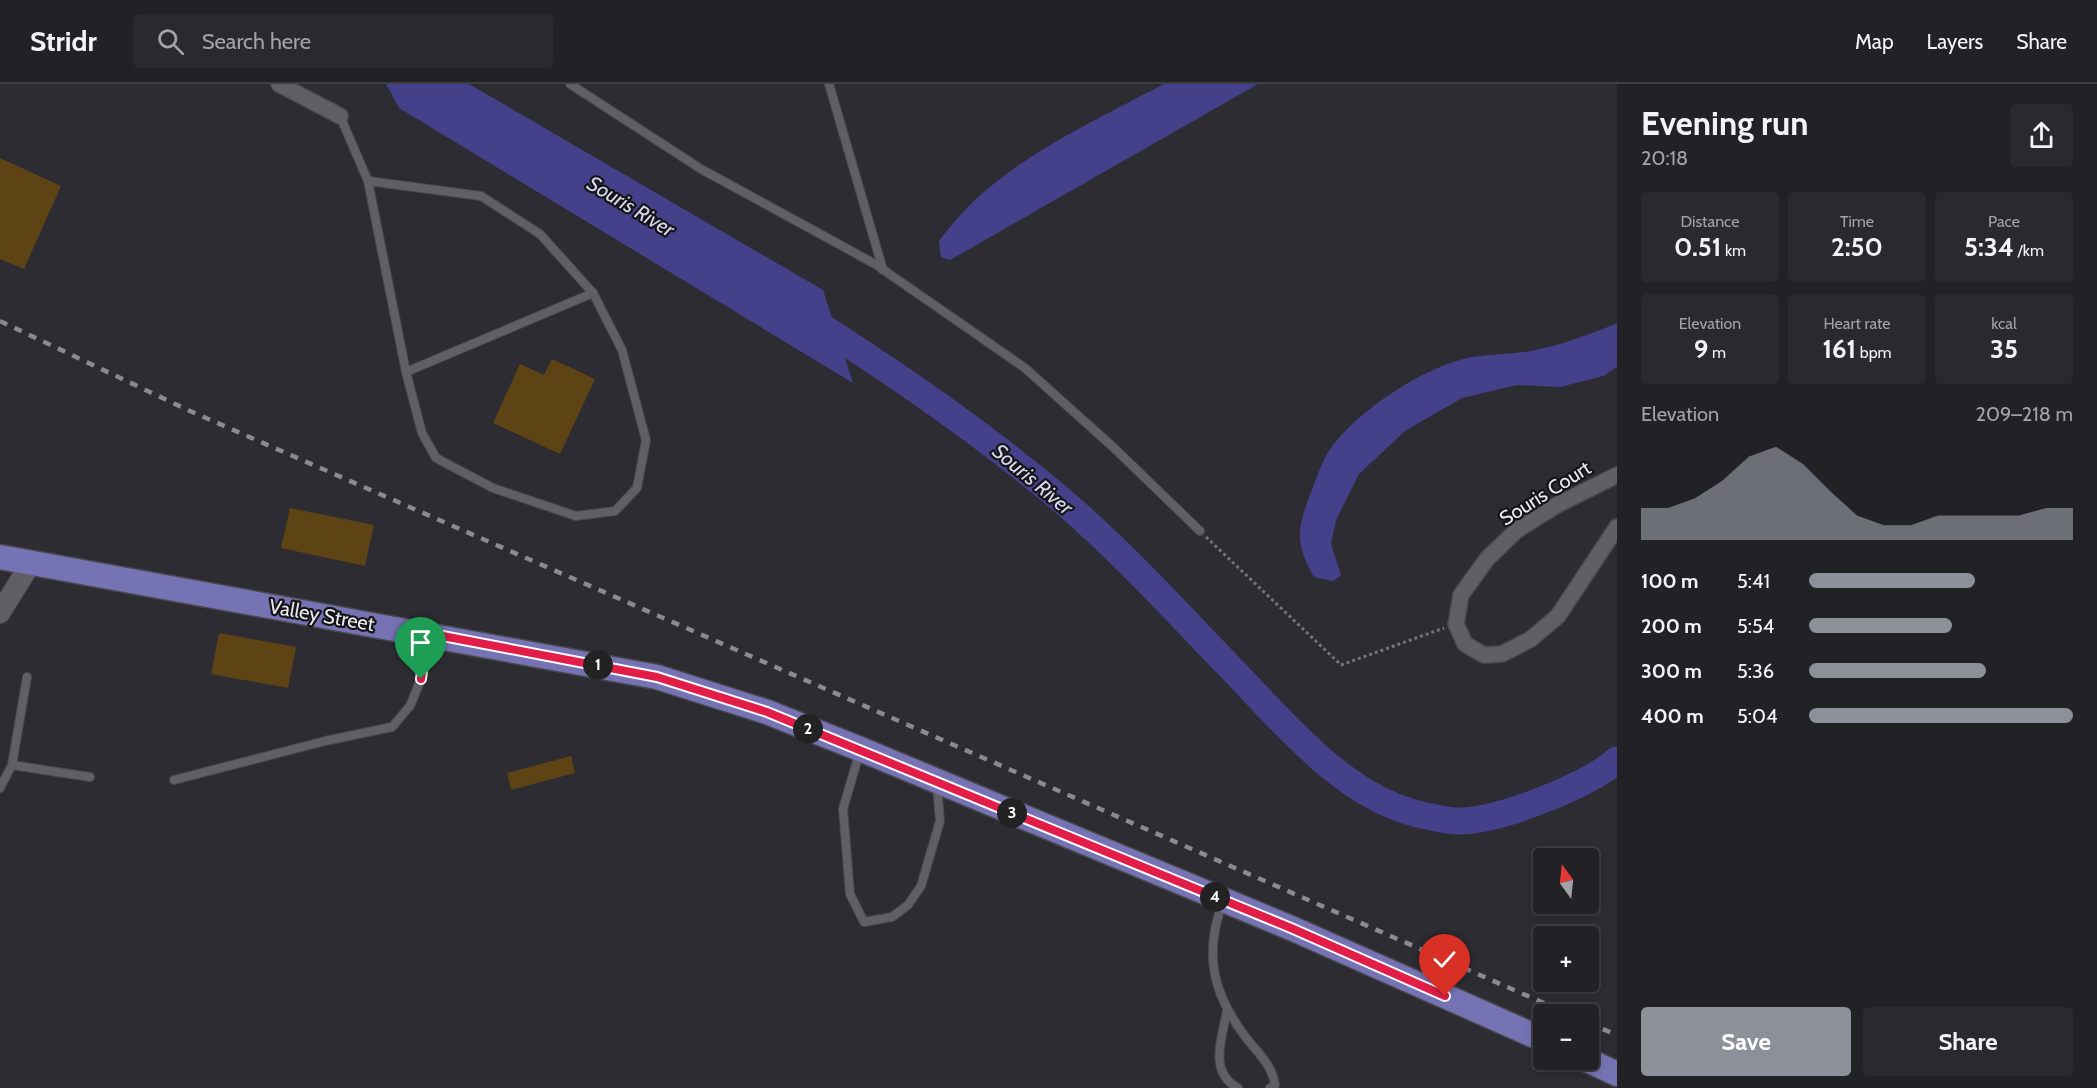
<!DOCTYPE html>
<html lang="en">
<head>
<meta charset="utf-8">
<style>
  body { margin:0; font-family:Cabin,sans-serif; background:#29292e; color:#f1f3f6; height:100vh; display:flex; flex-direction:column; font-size:22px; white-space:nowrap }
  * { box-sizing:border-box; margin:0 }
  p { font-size:20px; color:#a2a3a7 }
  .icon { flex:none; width:33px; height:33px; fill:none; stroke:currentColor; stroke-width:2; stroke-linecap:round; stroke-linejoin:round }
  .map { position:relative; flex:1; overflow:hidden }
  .side { display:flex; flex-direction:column; background:#212126; width:480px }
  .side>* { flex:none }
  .needle { width:39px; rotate:345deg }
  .tools { position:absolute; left:1533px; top:764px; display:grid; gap:12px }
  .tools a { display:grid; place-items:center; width:66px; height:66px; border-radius:6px; background:#212126; box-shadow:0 3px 9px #0003,0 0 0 2px #3e3e43; font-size:30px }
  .pin { position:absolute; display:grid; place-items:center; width:51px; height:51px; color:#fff; margin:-62px -26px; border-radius:50% 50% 50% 0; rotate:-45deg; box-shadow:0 0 6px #0007 }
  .pin .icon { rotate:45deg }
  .km { position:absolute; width:30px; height:30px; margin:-15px; border-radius:50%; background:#222; color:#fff; font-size:16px; line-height:30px; text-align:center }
  .round { display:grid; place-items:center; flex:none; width:63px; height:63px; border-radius:6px; background:#29292e }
  .overview { display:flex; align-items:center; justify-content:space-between; height:102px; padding:0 24px }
  h1 { font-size:33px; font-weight:700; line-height:45px }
  .metrics { display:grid; grid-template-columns:repeat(3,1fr); gap:9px; height:102px; padding:6px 24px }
  .metrics div { display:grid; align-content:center; border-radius:6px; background:#29292e; text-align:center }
  .metrics b { font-size:26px; font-weight:700 }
  .metrics small { font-size:16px; font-weight:400 }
  .metrics p { font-size:16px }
  .chart { height:168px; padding:12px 24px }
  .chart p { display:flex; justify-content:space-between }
  .chart svg { width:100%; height:108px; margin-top:6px; fill:#8c9099; opacity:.7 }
  .primary-button { display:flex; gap:12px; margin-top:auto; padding:12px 24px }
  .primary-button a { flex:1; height:69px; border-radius:6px; background:#8c9099; color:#fff; font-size:24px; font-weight:700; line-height:69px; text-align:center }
  .primary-button a+a { background:#29292e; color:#f1f3f6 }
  ul { padding:0 24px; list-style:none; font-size:20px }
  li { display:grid; grid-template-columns:96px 72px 1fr; align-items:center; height:45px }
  li i { height:15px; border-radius:8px; background:#8c9099 }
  header { display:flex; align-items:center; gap:36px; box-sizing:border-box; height:84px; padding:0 30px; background:#212126; border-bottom:2px solid #3e3e43 }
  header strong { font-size:28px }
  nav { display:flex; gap:33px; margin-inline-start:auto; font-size:21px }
  .search { width:420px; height:54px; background:#29292e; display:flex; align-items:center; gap:15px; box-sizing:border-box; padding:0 21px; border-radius:6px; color:#a2a3a7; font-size:22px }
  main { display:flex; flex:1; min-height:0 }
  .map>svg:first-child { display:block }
</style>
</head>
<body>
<header>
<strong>Stridr</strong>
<div class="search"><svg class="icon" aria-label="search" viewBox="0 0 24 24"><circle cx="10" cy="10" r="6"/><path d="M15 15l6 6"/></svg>Search here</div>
<nav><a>Map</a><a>Layers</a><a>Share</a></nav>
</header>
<main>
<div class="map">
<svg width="1617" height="1004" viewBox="0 0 1617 1004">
  <rect width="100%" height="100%" fill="#2c2c32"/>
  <g fill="#45408a">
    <polygon points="386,0 469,0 823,206 853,299 399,24"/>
    <path d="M 1164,0 L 1258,0 L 950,176 L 941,173 L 939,157 C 992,82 1085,42 1164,0 Z"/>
    <path d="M 1617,239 L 1617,283 L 1603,292 L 1560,303 L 1517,301 L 1462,314 L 1405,347 L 1359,390 L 1336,436 L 1331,460 L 1341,491 L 1333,497 L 1314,493 C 1293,456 1298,442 1313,403 C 1317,393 1321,380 1327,370 C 1353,329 1424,282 1472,273 C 1491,270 1511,270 1531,267 C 1561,261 1589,251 1617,239 Z"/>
  </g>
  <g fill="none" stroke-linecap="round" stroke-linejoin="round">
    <path stroke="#45408a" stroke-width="27" d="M 808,234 C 895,289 979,347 1058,413 C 1118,464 1172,523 1227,580 C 1279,633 1339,709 1414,729 C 1427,732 1445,737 1459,737 C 1499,737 1587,702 1617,676"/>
  </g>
  <g fill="#5e4415">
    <polygon points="0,74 61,102 24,185 0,175"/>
    <polygon points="552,275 595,295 560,370 493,339 520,280 544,291"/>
    <polygon points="290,424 374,441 365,482 281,464"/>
    <polygon points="219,549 296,563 288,604 211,590"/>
    <polygon points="571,672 575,689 511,706 507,689"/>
  </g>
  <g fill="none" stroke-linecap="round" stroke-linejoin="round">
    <g stroke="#49494d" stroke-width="10">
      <g id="service">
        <polyline points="570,0 701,85 875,180 1025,284 1113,363 1200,447"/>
        <polyline points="829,0 883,186"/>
        <polyline points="340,32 368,97 406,288 422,349 436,374 493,404 576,432 615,427 637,404 646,356 622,266 593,209 540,150 481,112 368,97"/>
        <polyline points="406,288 593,209"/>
        <polyline points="860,667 843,725 850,810 864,838 892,833 908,821 921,802 940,737 937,702"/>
        <polyline points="12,681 90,693"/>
        <polyline points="174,696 325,657 392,643 410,622 421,595 426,554"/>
        <polyline points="0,704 12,681 27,593"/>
        <path d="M 1223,818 C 1203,870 1213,911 1247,955 C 1259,970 1272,981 1275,1001 L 1270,1004"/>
        <path d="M 1227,927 C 1222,954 1208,988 1238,1004"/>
      </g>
    </g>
    <g stroke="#49494d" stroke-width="18">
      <g id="minor">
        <polyline points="279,0 340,32"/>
        <polyline points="1617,391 1557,421 1517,446 1487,475 1461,511 1456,540 1465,560 1484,571 1502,570 1531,555 1558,532 1617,443"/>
      </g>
    </g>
    <g stroke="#49494d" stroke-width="22">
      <polyline id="tertiary" points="0,529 31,479"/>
    </g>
    <g stroke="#49494d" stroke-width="27">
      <g id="primary">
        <polyline points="0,473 657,593 767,628 860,665 1291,844 1544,956"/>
        <polyline points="1585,975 1617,990"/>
      </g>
    </g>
    <polyline stroke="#737378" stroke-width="3" stroke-dasharray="3 3" stroke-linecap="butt" points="1206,453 1341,581 1444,544"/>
    <use href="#service" stroke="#5f5f65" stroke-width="8"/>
    <use href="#minor" stroke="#5f5f65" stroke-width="15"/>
    <use href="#tertiary" stroke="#5f5f65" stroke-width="20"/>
    <use href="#primary" stroke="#7673b4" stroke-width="24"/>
    <g stroke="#8a8a8f" stroke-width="4.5" stroke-dasharray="8 8" stroke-linecap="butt">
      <polyline points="0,237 190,327 1569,930"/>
      <polyline points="1588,939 1617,951"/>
    </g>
  </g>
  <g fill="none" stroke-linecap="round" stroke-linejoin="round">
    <g stroke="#fff" stroke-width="12">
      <polyline id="route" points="421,595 427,549 657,593 767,628 1291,844 1445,912"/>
    </g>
    <use href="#route" stroke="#e11d48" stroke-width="8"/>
  </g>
  <g text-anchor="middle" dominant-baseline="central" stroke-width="4.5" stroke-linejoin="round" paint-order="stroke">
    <g font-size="20" fill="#ececf0" stroke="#151518">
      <text transform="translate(1545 409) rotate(-32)">Souris Court</text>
      <text transform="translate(322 531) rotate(10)">Valley Street</text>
    </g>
    <g font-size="21" font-style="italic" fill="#d6d7ec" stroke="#151518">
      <text transform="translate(631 122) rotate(31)">Souris River</text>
      <text transform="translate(1033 395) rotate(40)">Souris River</text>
    </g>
  </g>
</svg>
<div class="tools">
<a><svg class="needle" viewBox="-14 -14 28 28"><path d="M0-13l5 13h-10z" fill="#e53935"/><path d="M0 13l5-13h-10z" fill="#a2a3a7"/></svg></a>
<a>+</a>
<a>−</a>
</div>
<div class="pin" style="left:421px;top:595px;background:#1e9e55"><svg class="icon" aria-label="arrive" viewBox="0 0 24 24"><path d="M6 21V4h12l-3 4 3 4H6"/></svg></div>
<div class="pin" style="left:1445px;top:912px;background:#d93025"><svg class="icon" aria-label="check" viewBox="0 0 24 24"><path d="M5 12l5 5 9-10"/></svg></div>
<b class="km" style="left:598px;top:581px">1</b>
<b class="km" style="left:808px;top:645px">2</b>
<b class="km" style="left:1012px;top:729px">3</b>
<b class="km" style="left:1215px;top:813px">4</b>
</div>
<section class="side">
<div class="overview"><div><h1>Evening run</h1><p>20:18</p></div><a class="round"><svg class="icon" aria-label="share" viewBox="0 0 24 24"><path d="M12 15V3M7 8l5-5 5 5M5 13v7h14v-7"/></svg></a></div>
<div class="metrics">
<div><p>Distance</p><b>0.51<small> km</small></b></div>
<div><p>Time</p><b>2:50</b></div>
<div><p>Pace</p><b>5:34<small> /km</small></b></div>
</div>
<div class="metrics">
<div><p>Elevation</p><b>9<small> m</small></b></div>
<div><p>Heart rate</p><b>161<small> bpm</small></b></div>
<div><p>kcal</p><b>35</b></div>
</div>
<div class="chart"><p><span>Elevation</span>209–218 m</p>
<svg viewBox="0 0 160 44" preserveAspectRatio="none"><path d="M0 44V31L10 31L20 27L30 20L40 10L50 6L60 13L70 24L80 34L90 38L100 38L110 34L120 34L130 34L140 34L150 31L160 31V44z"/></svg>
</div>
<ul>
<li><b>100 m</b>5:41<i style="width:63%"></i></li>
<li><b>200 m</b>5:54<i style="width:54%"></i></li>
<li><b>300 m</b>5:36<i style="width:67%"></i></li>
<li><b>400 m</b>5:04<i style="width:100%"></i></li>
</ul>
<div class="primary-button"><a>Save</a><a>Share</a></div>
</section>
</main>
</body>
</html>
